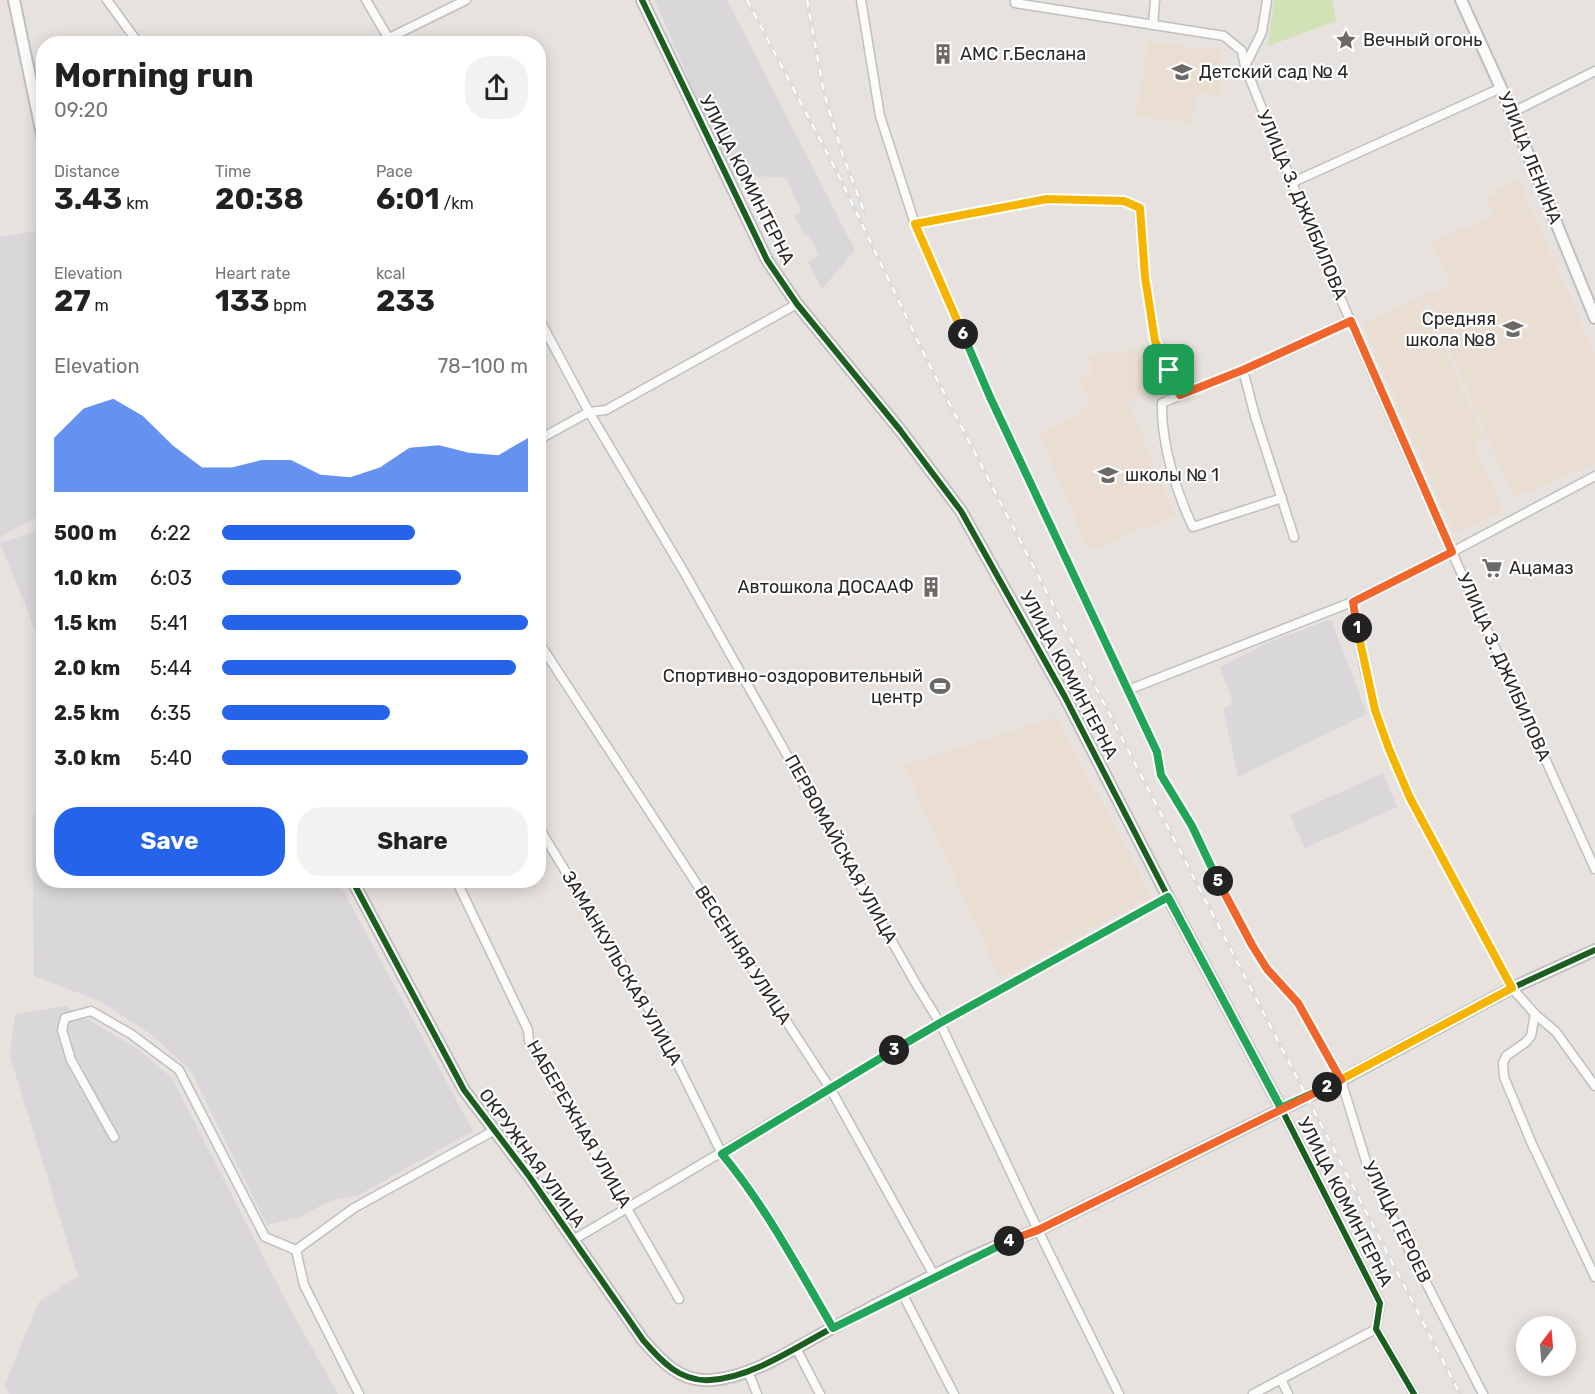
<!DOCTYPE html>
<html lang="en">
<head>
<meta charset="utf-8">
<style>
  body { margin:0; font-family:Rubik,sans-serif; background:#f2f2f2; color:#222; height:100vh; display:flex; flex-direction:column; font-size:22px; white-space:nowrap }
  * { box-sizing:border-box; margin:0 }
  p { font-size:20px; color:#767676 }
  .icon { flex:none; width:33px; height:33px; fill:none; stroke:currentColor; stroke-width:2; stroke-linecap:round; stroke-linejoin:round }
  .map { position:relative; flex:1; overflow:hidden }
  .panel { position:absolute; left:36px; top:36px; width:510px; height:852px; display:flex; flex-direction:column; background:#fff; border-radius:24px; box-shadow:0 3px 15px #0003 }
  .panel>* { flex:none }
  .needle { width:39px; rotate:16deg }
  .buttons { position:absolute; left:1516px; top:1316px; display:grid; gap:12px }
  .buttons a { display:grid; place-items:center; width:60px; height:60px; border-radius:50%; background:#fff; box-shadow:0 3px 15px #0003; font-size:30px }
  .pin { position:absolute; display:grid; place-items:center; width:51px; height:51px; color:#fff; margin:-26px; border-radius:12px; box-shadow:0 3px 9px #0006 }
  .km { position:absolute; width:30px; height:30px; margin:-15px; border-radius:50%; background:#222; color:#fff; font-size:16px; line-height:30px; text-align:center }
  .round { display:grid; place-items:center; flex:none; width:63px; height:63px; border-radius:24px; background:#f2f2f2 }
  .headline { display:flex; align-items:center; justify-content:space-between; height:102px; padding:0 18px }
  h1 { font-size:33px; font-weight:700; line-height:45px }
  .figures { display:grid; grid-template-columns:repeat(3,1fr); gap:9px; height:102px; padding:6px 18px }
  .figures div { display:grid; align-content:center }
  .figures b { font-size:30px; font-weight:700 }
  .figures small { font-size:16px; font-weight:400 }
  .figures p { font-size:16px }
  .chart { height:168px; padding:12px 18px }
  .chart p { display:flex; justify-content:space-between }
  .chart svg { width:100%; height:108px; margin-top:6px; fill:#2563eb; opacity:.7 }
  .action { display:flex; gap:12px; margin-top:auto; padding:12px 18px }
  .action a { flex:1; height:69px; border-radius:24px; background:#2563eb; color:#fff; font-size:24px; font-weight:700; line-height:69px; text-align:center }
  .action a+a { background:#f2f2f2; color:#222 }
  ul { padding:0 18px; list-style:none; font-size:20px }
  li { display:grid; grid-template-columns:96px 72px 1fr; align-items:center; height:45px }
  li i { height:15px; border-radius:8px; background:#2563eb }
  .map>svg:first-child { display:block }
</style>
</head>
<body>
<div class="map">
<svg width="1595" height="1394" viewBox="0 0 1595 1394">
  <rect width="100%" height="100%" fill="#e7e2de"/>
  <g fill="#dad7da">
    <polygon points="655,0 727,0 855,250 822,289 808,262 819,255 809,235 805,236 794,216 801,211 786,177 736,176 729,174"/>
    <polygon points="43,230 43,514 0,537 0,237"/>
    <polygon points="43,529 44,529 43,649 0,543"/>
    <polygon points="1331,619 1367,714 1238,777 1223,708 1231,706 1232,699 1220,667 1267,643"/>
    <polygon points="1383,773 1397,807 1305,848 1290,815"/>
    <polygon points="43,810 44,880 338,881 473,1131 359,1195 330,1201 299,1217 267,1225 191,1071 152,1035 100,1001 34,976 32,816"/>
    <polygon points="66,1006 139,1050 172,1078 287,1303 338,1394 9,1394 5,1384 39,1302 78,1276 10,1056 15,1014"/>
  </g>
  <g fill="#eaded2">
    <polygon points="1148,41 1221,51 1220,96 1195,92 1193,123 1136,117"/>
    <polygon points="1519,180 1595,355 1595,464 1514,498 1430,303 1439,299 1437,295 1438,298 1425,304 1484,438 1474,443 1503,511 1454,533 1362,323 1450,284 1432,242 1494,215 1487,198 1498,193 1497,189"/>
    <polygon points="1137,348 1151,385 1143,387 1145,395 1128,402 1175,515 1089,551 1039,433 1083,412 1082,408 1090,404 1079,377 1093,372 1088,356 1113,349 1116,355"/>
    <polygon points="1056,717 1151,896 1000,978 904,765"/>
  </g>
  <polygon fill="#d1e2b6" points="1274,0 1332,0 1336,21 1268,46"/>
  <g fill="none" stroke-linecap="round" stroke-linejoin="round">
    <g stroke="#c0bfc0" stroke-width="11">
      <g id="minor">
        <polyline points="107,0 139,44"/>
        <polyline points="366,0 392,44"/>
        <polyline points="861,0 880,116 915,224 990,397 1157,752 1161,775 1192,826 1222,890 1252,945 1267,969 1298,1003 1341,1080 1369,1171 1483,1394"/>
        <path d="M 1015,0 L 1015,3 L 1224,36 L 1242,51 L 1245,66 C 1352,338 1475,603 1595,869"/>
        <polyline points="1153,25 1155,0"/>
        <polyline points="377,44 466,0"/>
        <polyline points="1245,66 1262,32 1267,0"/>
        <polyline points="1511,113 1595,71"/>
        <polyline points="1291,183 1501,88"/>
        <polyline points="915,224 1047,199 1124,201 1139,208 1145,277 1155,341 1180,395"/>
        <polyline points="538,317 589,412 684,572 916,984 940,1023 1038,1230 1119,1394"/>
        <polyline points="1243,370 1255,416 1294,537"/>
        <polyline points="538,440 589,412 606,410 797,304"/>
        <path d="M 1282,498 L 1193,527 C 1176,492 1161,443 1162,403 L 1243,370 L 1351,321"/>
        <polyline points="1352,602 1364,666 1375,710 1389,749 1410,798 1512,988 1535,1014 1531,1036 1526,1042 1506,1056 1503,1063 1504,1077 1532,1144 1595,1277"/>
        <polyline points="538,641 830,1088 935,1277"/>
        <polyline points="1128,690 1352,602 1452,552 1595,476"/>
        <polyline points="538,826 657,1022 722,1154 747,1185 780,1235 833,1328"/>
        <polyline points="456,880 528,1030 529,1041 534,1047 679,1299"/>
        <polyline points="1535,1014 1556,1032 1595,1086"/>
        <polyline points="1281,1108 1380,1303 1376,1329 1414,1394"/>
        <polyline points="114,1137 71,1060 62,1030 65,1018 91,1011 131,1034 179,1070 265,1237 296,1250"/>
        <polyline points="573,1240 940,1023 1168,897"/>
        <polyline points="902,1293 954,1394"/>
        <polyline points="796,1348 820,1394"/>
        <polyline points="748,1371 757,1394"/>
        <polyline points="1281,1379 1288,1394"/>
        <polyline points="359,1394 304,1285 296,1250 354,1208 495,1130"/>
        <polyline points="1253,1394 1376,1329"/>
      </g>
    </g>
    <g stroke="#c0bfc0" stroke-width="14">
      <g id="tertiary">
        <polyline points="14,0 44,144"/>
        <polyline points="642,0 767,260 797,304 900,430 961,511 1065,697 1168,897 1281,1108"/>
        <polyline points="1461,0 1501,88 1595,318"/>
        <path d="M 352,880 L 464,1090 L 529,1176 L 643,1340 C 661,1361 680,1382 710,1380 C 753,1378 799,1345 836,1326 C 901,1292 968,1255 1038,1230 L 1341,1080 L 1512,988 L 1595,950"/>
      </g>
    </g>
    <use href="#minor" stroke="#fbfbfa" stroke-width="8"/>
    <use href="#tertiary" stroke="#fbfbfa" stroke-width="10"/>
    <g stroke="#ddddde" stroke-width="4.5">
      <g id="rail">
        <polyline points="747,0 837,172 926,358 1460,1394"/>
        <polyline points="807,0 824,93 842,153 864,211"/>
      </g>
    </g>
    <use href="#rail" stroke="#fff" stroke-width="2" stroke-dasharray="7" stroke-linecap="butt"/>
    <g stroke="#fff" stroke-width="10">
      <g id="cycleway">
        <polyline points="642,0 767,260 797,304 900,430 961,511 1065,697 1168,897 1281,1108 1380,1303 1376,1329 1414,1394"/>
        <path d="M 352,880 L 464,1090 L 529,1176 L 643,1340 C 661,1361 680,1382 710,1380 C 753,1378 799,1345 836,1326 C 901,1292 968,1255 1038,1230 L 1341,1080 L 1512,988 L 1595,950"/>
      </g>
    </g>
    <use href="#cycleway" stroke="#1b5e20" stroke-width="6"/>
  </g>
  <g fill="none" stroke-linecap="round" stroke-linejoin="round">
    <g stroke="#fff" stroke-width="12">
      <polyline id="split-1" points="1169,370 1180,395 1243,370 1351,321 1452,552 1353,602 1357,628"/>
    </g>
    <g stroke="#fff" stroke-width="12">
      <polyline id="split-2" points="1327,1087 1512,988 1410,798 1389,749 1375,710 1357,628"/>
    </g>
    <g stroke="#fff" stroke-width="12">
      <polyline id="split-3" points="894,1050 940,1023 1168,897 1281,1108 1327,1087"/>
    </g>
    <g stroke="#fff" stroke-width="12">
      <path id="split-4" d="M 894,1050 L 722,1154 C 766,1207 798,1268 833,1328 L 1009,1241"/>
    </g>
    <g stroke="#fff" stroke-width="12">
      <polyline id="split-5" points="1009,1241 1038,1230 1341,1080 1298,1003 1267,969 1252,945 1218,881"/>
    </g>
    <g stroke="#fff" stroke-width="12">
      <polyline id="split-6" points="963,334 990,397 1157,752 1161,775 1192,826 1218,881"/>
    </g>
    <g stroke="#fff" stroke-width="12">
      <polyline id="split-7" points="963,334 915,224 1047,199 1124,201 1140,208 1145,277 1155,341 1169,370"/>
    </g>
    <use href="#split-1" stroke="#f0652b" stroke-width="8"/>
    <use href="#split-2" stroke="#f5b400" stroke-width="8"/>
    <use href="#split-3" stroke="#22a559" stroke-width="8"/>
    <use href="#split-4" stroke="#22a559" stroke-width="8"/>
    <use href="#split-5" stroke="#f0652b" stroke-width="8"/>
    <use href="#split-6" stroke="#22a559" stroke-width="8"/>
    <use href="#split-7" stroke="#f5b400" stroke-width="8"/>
  </g>
  <defs>
    <g id="sight-bare" transform="scale(1.62)"><path d="M0-6L1.8-2.2L6-1.7L2.9 1.2L3.7 5.4L0 3.3L-3.7 5.4L-2.9 1.2L-6-1.7L-1.8-2.2Z" fill="#6c6a68" stroke="#fff" stroke-width="2.5" paint-order="stroke"/></g>
    <g id="building-bare" transform="scale(1.62)"><path d="M-4-6H4V6H1V3H-1V6H-4ZM-2.5-4.3h1.7v1.8h-1.7ZM.8-4.3h1.7v1.8H.8ZM-2.5-1h1.7V.8h-1.7ZM.8-1h1.7V.8H.8Z" fill="#6c6a68" stroke="#fff" stroke-width="2.5" paint-order="stroke"/></g>
    <g id="school-bare" transform="scale(1.62)"><path d="M0-5L7-2L0 1L-7-2ZM-4 1L0 2.5L4 1V4Q0 6-4 4Z" fill="#6c6a68" stroke="#fff" stroke-width="2.5" paint-order="stroke"/></g>
    <g id="supermarket-bare" transform="scale(1.62)"><path d="M-6-5.5h2.5l.6 2H6L4.5 2H-2.5L-4.4-4H-6ZM-1.5 3.2a1.3 1.3 0 1 0 .1 0ZM3 3.2a1.3 1.3 0 1 0 .1 0Z" fill="#6c6a68" stroke="#fff" stroke-width="2.5" paint-order="stroke"/></g>
    <g id="stadium-bare" transform="scale(1.62)"><path d="M0-5a6.5 5 0 1 0 0 10a6.5 5 0 1 0 0-10ZM-3.5-1.8h7v3.6h-7Z" fill="#6c6a68" stroke="#fff" stroke-width="2.5" paint-order="stroke"/></g>
  </defs>
  <g fill-rule="evenodd">
    <use href="#sight-bare" x="1346" y="40"/>
    <use href="#building-bare" x="943" y="54"/>
    <use href="#school-bare" x="1182" y="72"/>
    <use href="#school-bare" x="1513" y="329"/>
    <use href="#school-bare" x="1108" y="475"/>
    <use href="#supermarket-bare" x="1492" y="568"/>
    <use href="#building-bare" x="931" y="587"/>
    <use href="#stadium-bare" x="940" y="686"/>
  </g>
  <g text-anchor="middle" dominant-baseline="central" stroke-width="4.5" stroke-linejoin="round" paint-order="stroke">
    <g font-size="18" fill="#292929" stroke="#fff" text-anchor="start">
      <text x="1363" y="40">Вечный огонь</text>
      <text x="960" y="54">АМС г.Беслана</text>
      <text x="1199" y="72">Детский сад № 4</text>
      <text x="1496" y="319" text-anchor="end">Средняя<tspan x="1496" dy="21">школа №8</tspan></text>
      <text x="1125" y="475">школы № 1</text>
      <text x="1509" y="568">Ацамаз</text>
      <text x="914" y="587" text-anchor="end">Автошкола ДОСААФ</text>
      <text x="923" y="676" text-anchor="end">Спортивно-оздоровительный<tspan x="923" dy="21">центр</tspan></text>
    </g>
    <g font-size="18" fill="#292929" stroke="#fff">
      <text transform="translate(1530 158) rotate(68)">УЛИЦА ЛЕНИНА</text>
      <text transform="translate(747 180) rotate(63)">УЛИЦА КОМИНТЕРНА</text>
      <text transform="translate(1302 205) rotate(67)">УЛИЦА З. ДЖИБИЛОВА</text>
      <text transform="translate(1504 667) rotate(66)">УЛИЦА З. ДЖИБИЛОВА</text>
      <text transform="translate(1069 675) rotate(62)">УЛИЦА КОМИНТЕРНА</text>
      <text transform="translate(841 849) rotate(61)">ПЕРВОМАЙСКАЯ УЛИЦА</text>
      <text transform="translate(743 955) rotate(57)">ВЕСЕННЯЯ УЛИЦА</text>
      <text transform="translate(622 968) rotate(60)">ЗАМАНКУЛЬСКАЯ УЛИЦА</text>
      <text transform="translate(579 1124) rotate(60)">НАБЕРЕЖНАЯ УЛИЦА</text>
      <text transform="translate(532 1158) rotate(54)">ОКРУЖНАЯ УЛИЦА</text>
      <text transform="translate(1345 1202) rotate(63)">УЛИЦА КОМИНТЕРНА</text>
      <text transform="translate(1397 1222) rotate(64)">УЛИЦА ГЕРОЕВ</text>
    </g>
  </g>
</svg>
<div class="buttons">
<a><svg class="needle" viewBox="-14 -14 28 28"><path d="M0-13l5 13h-10z" fill="#e53935"/><path d="M0 13l5-13h-10z" fill="#767676"/></svg></a>
</div>
<div class="pin" style="left:1169px;top:370px;background:#1e9e55"><svg class="icon" aria-label="arrive" viewBox="0 0 24 24"><path d="M6 21V4h12l-3 4 3 4H6"/></svg></div>
<b class="km" style="left:1357px;top:628px">1</b>
<b class="km" style="left:1327px;top:1087px">2</b>
<b class="km" style="left:894px;top:1050px">3</b>
<b class="km" style="left:1009px;top:1241px">4</b>
<b class="km" style="left:1218px;top:881px">5</b>
<b class="km" style="left:963px;top:334px">6</b>
<section class="panel">
<div class="headline"><div><h1>Morning run</h1><p>09:20</p></div><a class="round"><svg class="icon" aria-label="share" viewBox="0 0 24 24"><path d="M12 15V3M7 8l5-5 5 5M5 13v7h14v-7"/></svg></a></div>
<div class="figures">
<div><p>Distance</p><b>3.43<small> km</small></b></div>
<div><p>Time</p><b>20:38</b></div>
<div><p>Pace</p><b>6:01<small> /km</small></b></div>
</div>
<div class="figures">
<div><p>Elevation</p><b>27<small> m</small></b></div>
<div><p>Heart rate</p><b>133<small> bpm</small></b></div>
<div><p>kcal</p><b>233</b></div>
</div>
<div class="chart"><p><span>Elevation</span>78–100 m</p>
<svg viewBox="0 0 160 44" preserveAspectRatio="none"><path d="M0 44V22L10 10L20 6L30 13L40 25L50 34L60 34L70 31L80 31L90 37L100 38L110 34L120 26L130 25L140 28L150 29L160 22V44z"/></svg>
</div>
<ul>
<li><b>500 m</b>6:22<i style="width:63%"></i></li>
<li><b>1.0 km</b>6:03<i style="width:78%"></i></li>
<li><b>1.5 km</b>5:41<i style="width:100%"></i></li>
<li><b>2.0 km</b>5:44<i style="width:96%"></i></li>
<li><b>2.5 km</b>6:35<i style="width:55%"></i></li>
<li><b>3.0 km</b>5:40<i style="width:100%"></i></li>
</ul>
<div class="action"><a>Save</a><a>Share</a></div>
</section>
</div>
</body>
</html>
